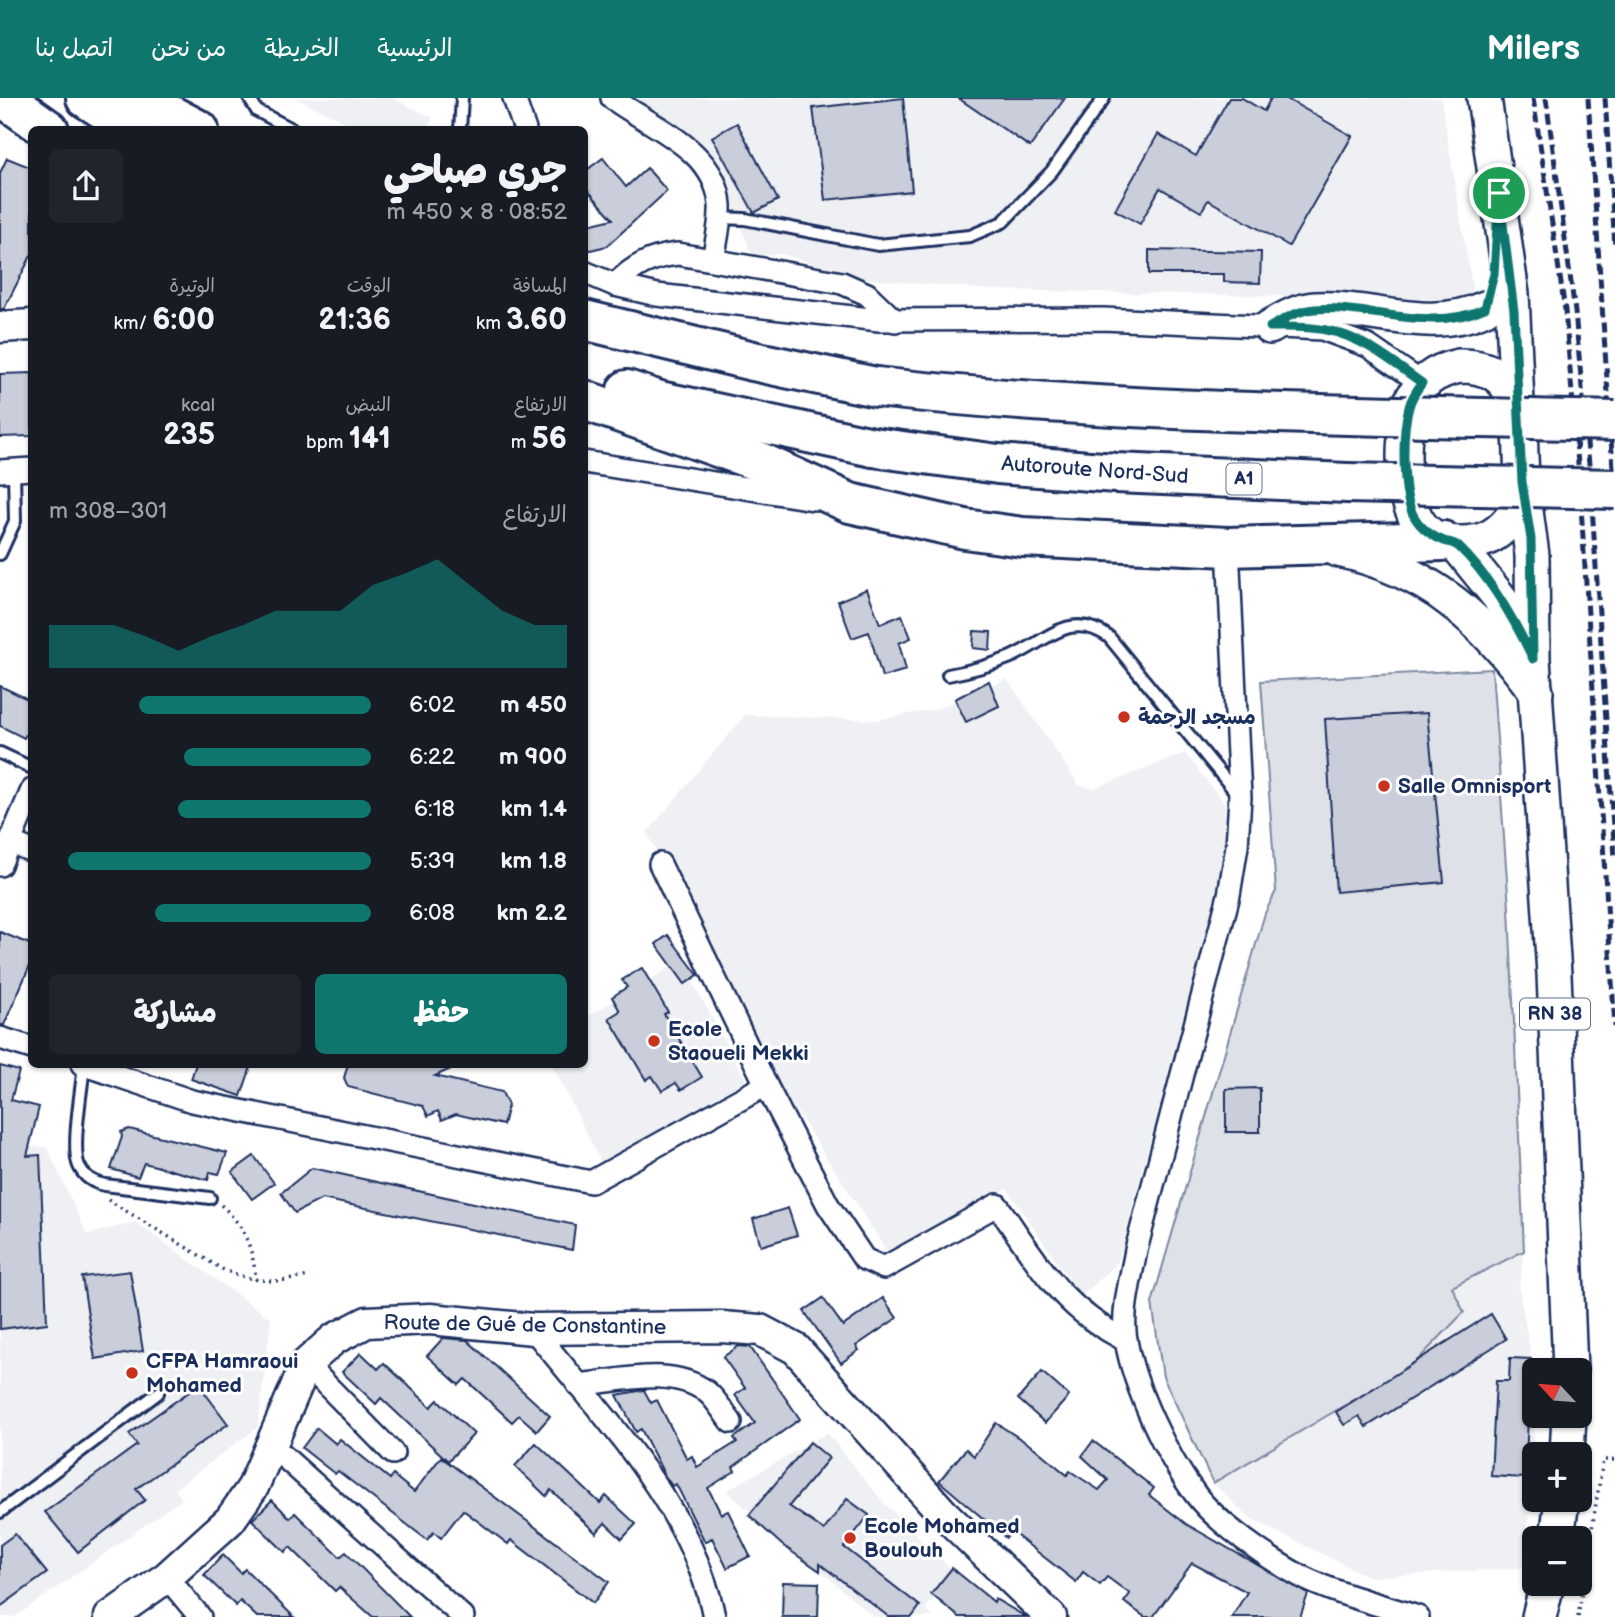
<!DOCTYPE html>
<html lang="ar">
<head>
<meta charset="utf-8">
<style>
  body { margin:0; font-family:"Balsamiq Sans","Playpen Sans Arabic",sans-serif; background:#20242c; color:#f1f3f6; direction:rtl; height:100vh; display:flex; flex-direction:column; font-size:26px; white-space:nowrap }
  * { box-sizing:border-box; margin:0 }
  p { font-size:23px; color:#9ea1a6 }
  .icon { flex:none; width:38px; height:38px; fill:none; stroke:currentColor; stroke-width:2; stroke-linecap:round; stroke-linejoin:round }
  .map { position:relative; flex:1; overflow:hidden; direction:ltr }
  .sheet { position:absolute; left:28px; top:28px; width:560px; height:942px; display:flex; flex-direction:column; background:#171b24; border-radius:10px; box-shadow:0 2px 5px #0004; direction:rtl }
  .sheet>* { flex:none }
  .needle { width:46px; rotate:296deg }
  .buttons { position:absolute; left:1522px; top:1260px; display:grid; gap:14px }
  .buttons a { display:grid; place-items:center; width:70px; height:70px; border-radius:10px; background:#171b24; box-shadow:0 2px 5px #0004; font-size:35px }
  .pin { position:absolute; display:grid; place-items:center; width:60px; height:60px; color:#fff; margin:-30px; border:4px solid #fff; border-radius:50%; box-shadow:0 2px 7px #0007 }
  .round { display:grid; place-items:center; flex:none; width:74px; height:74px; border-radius:10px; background:#20242c }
  .head { display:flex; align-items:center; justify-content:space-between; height:119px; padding:0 21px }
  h1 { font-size:38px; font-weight:800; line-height:52px }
  .figures { display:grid; grid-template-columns:repeat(3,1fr); gap:10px; height:119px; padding:7px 21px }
  .figures div { display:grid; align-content:center }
  .figures b { font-size:30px; font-weight:800 }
  .figures small { font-size:19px; font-weight:400 }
  .figures p { font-size:19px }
  .chart { height:196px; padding:14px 21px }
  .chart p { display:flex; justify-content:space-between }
  .chart svg { width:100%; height:126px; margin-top:7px; fill:#0f766e; opacity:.7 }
  .button { display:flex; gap:14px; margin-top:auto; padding:14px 21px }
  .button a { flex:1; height:80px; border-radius:10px; background:#0f766e; color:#fff; font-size:28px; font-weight:800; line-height:80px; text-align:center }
  .button a+a { background:#20242c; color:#f1f3f6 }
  ul { padding:0 21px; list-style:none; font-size:23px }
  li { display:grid; grid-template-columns:112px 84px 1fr; align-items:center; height:52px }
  li i { height:18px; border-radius:9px; background:#0f766e }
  header { display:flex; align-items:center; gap:42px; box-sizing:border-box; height:98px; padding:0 35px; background:#0f766e; color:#fff }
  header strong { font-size:33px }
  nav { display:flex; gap:38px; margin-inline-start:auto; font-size:24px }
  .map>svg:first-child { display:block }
</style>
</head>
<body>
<header>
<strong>Milers</strong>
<nav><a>الرئيسية</a><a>الخريطة</a><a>من نحن</a><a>اتصل بنا</a></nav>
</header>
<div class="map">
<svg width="1615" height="1519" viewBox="0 0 1615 1519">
  <rect width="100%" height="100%" fill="#fff"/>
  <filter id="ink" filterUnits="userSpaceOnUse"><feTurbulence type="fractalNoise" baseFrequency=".0143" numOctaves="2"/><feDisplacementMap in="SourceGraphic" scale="14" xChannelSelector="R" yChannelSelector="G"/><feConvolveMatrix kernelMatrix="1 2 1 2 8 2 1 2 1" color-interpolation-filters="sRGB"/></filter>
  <g filter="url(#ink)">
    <g fill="#eff0f4">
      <polygon points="295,0 392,0 433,20 427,31 361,31"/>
      <polygon points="625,0 1441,0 1474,202 993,192 860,180 782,156 752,157 717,67"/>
      <polygon points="1007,581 1079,687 1093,691 1185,655 1225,706 1223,767 1118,1164 1081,1199 1007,1091 890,1158 770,972 647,735 745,617 876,622 937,611"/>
      <polygon points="681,863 746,982 601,1064 552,966 584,966 585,920"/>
      <polygon points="0,1048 47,1049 87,1137 135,1124 271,1221 258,1329 175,1391 182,1401 15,1519 0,1519"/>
      <polygon points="1524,1153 1519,1191 1534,1273 1534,1370 1522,1470 1369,1479 1249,1420 1213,1385 1413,1267 1451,1189"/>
      <polygon points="827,1335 883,1404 955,1475 925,1511 933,1519 874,1519 726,1393"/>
    </g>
    <polygon fill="#dee1e7" stroke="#7c88a2" stroke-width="2" points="1492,571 1509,810 1524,1153 1452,1189 1464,1214 1413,1267 1213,1385 1163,1279 1152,1205 1265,815 1276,793 1261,583"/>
    <g fill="#caceda" stroke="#1b2f5e" stroke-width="2">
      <polygon points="903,0 912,93 825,102 813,10"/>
      <polygon points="958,0 1065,0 1030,49"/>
      <polygon points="1229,0 1242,0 1264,13 1271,0 1285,0 1352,38 1289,148 1208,102 1201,114 1160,90 1140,126 1115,112 1158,36 1196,58"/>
      <polygon points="737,25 778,102 754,115 712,39"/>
      <polygon points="7,60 32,70 32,156 4,211 0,211 0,75"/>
      <polygon points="603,60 626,89 647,70 667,93 607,148 586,153 584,128 613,121 584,88 584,74"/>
      <polygon points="1149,152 1261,154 1260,185 1224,184 1224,176 1149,176"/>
      <polygon points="32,275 32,338 0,339 0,276"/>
      <polygon points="867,491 880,526 902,517 911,540 899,545 906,572 882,579 869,534 852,540 838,503"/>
      <polygon points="974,533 991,534 990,552 973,550"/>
      <polygon points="989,583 999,608 966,624 955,601"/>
      <polygon points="0,588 32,603 32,626 24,640 0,628"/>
      <polygon points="1427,615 1444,784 1336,794 1325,621"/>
      <polygon points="0,834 32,847 32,863 4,927 0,927"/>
      <polygon points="668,837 698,877 685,886 656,846"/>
      <polygon points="642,870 668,914 664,916 702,979 681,992 676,985 662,993 652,978 646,982 609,920 620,913 612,899 627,889 622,882"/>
      <polygon points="196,966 252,966 241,998 191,981"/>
      <polygon points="348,966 462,966 435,978 502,994 508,1007 503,1027 456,1016 442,1022 438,1013 428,1018 423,1008 348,989 344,980"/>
      <polygon points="0,968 19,973 11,1002 39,1009 27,1058 40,1057 47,1225 0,1231"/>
      <polygon points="1260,990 1260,1034 1226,1034 1226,991"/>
      <polygon points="129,1031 227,1055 219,1076 210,1074 208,1082 144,1065 138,1079 111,1071 122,1039 121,1034"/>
      <polygon points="254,1058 274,1085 252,1101 232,1074"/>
      <polygon points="312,1070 575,1127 572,1152 322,1101 295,1115 281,1095"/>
      <polygon points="788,1110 797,1137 761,1148 753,1121"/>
      <polygon points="130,1173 143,1253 95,1261 82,1179"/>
      <polygon points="823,1200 843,1228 883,1200 897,1220 856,1248 859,1252 841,1265 804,1213"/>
      <polygon points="1491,1216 1506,1241 1366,1329 1359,1318 1344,1327 1336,1314"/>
      <polygon points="443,1240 467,1242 550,1318 537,1333 519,1317 512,1324 465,1281 459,1287 427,1258"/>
      <polygon points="739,1248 750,1249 800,1321 733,1369 735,1373 708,1390 721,1416 728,1413 750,1458 727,1470 712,1440 705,1444 676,1386 672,1388 665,1378 641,1331 636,1334 617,1297 644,1292 651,1305 657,1302 687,1361 692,1358 697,1369 737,1344 734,1340 755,1325 735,1297 745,1290 723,1259"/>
      <polygon points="361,1255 378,1271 384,1265 431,1309 438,1302 474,1336 448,1363 381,1300 376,1306 342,1274"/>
      <polygon points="1510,1260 1531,1261 1525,1380 1491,1378 1496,1283 1509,1283"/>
      <polygon points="1042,1274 1069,1298 1045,1325 1018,1301"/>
      <polygon points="199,1287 228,1326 136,1391 145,1402 78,1454 45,1414 137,1347 129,1336"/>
      <polygon points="996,1325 1036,1351 1067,1377 1070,1373 1099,1392 1108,1382 1082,1358 1093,1343 1154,1390 1149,1397 1186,1426 1308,1496 1300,1519 1232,1519 1247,1494 1192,1465 1153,1519 1145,1519 1124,1504 1130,1496 1107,1479 1100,1487 1083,1474 1076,1484 1012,1434 1006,1440 939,1383 966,1351 974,1358"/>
      <polygon points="317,1330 336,1346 340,1341 390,1381 393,1377 414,1394 441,1359 609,1484 593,1505 511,1442 508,1446 463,1412 441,1440 434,1434 427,1442 338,1373 335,1376 302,1350"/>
      <polygon points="810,1344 829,1360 789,1408 824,1432 847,1401 869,1417 844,1449 920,1508 912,1519 889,1519 820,1466 820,1473 782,1447 749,1417"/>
      <polygon points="536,1345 600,1405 606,1398 636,1426 622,1441 605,1425 596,1435 551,1392 546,1398 515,1368"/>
      <polygon points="272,1402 290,1420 295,1415 340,1459 346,1454 410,1519 373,1519 339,1489 335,1493 290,1449 285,1454 252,1422"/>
      <polygon points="15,1436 47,1475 0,1509 0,1447"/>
      <polygon points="223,1457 241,1475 245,1471 294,1519 257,1519 240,1503 236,1508 204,1477"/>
      <polygon points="952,1470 994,1504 995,1501 1026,1519 959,1519 931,1496"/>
      <polygon points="783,1484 819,1485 818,1519 782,1519"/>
    </g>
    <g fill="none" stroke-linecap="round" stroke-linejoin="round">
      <g stroke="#1b2f5e" stroke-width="16">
        <g id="lane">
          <polyline points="249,0 257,13 294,32"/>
          <polyline points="460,32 462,0"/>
          <polyline points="719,120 745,121 878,147 970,138 1003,124 1052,73 1104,0"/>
          <polyline points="0,456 15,423 14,372"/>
          <path d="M 948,577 C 969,573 990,568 1011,559 C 1046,544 1070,511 1109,539 L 1238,697"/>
          <polyline points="0,655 32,670"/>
          <path d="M 84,967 C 82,989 71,1050 79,1068 C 84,1079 94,1085 105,1087 L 210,1100"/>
          <polyline points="0,1414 158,1295"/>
        </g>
      </g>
      <g stroke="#1b2f5e" stroke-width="26">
        <g id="street">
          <polyline points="514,0 525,32"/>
          <path d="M 612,0 C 651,29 716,51 720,107 C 721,125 716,144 713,162"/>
          <polyline points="584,174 615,187 657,197 879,222 1103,221 1322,231 1368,248 1422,285"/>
          <path d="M 615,187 C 634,167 651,159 678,156 L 842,185 L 867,196 L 895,223"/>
          <polyline points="584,364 813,401"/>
          <polyline points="0,373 32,371"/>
          <path d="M 1228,449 L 1240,699 L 1237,748 L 1229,797 L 1136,1152 C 1131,1181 1121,1213 1126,1242 C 1134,1290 1167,1359 1196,1397 C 1217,1425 1270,1462 1302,1479 C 1336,1496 1381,1507 1418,1519"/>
          <polyline points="10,744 32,753"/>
          <path d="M 660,766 L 766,987 L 828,1107 L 864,1161 L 884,1170 L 997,1107 C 1037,1163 1061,1211 1126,1242"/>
          <polyline points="0,767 32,692"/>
          <polyline points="0,940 32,950"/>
          <polyline points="82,966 192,1003 591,1084 766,987"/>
          <path d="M 533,1231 C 600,1315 693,1410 714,1519"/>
          <polyline points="306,1266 393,1355"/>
          <path d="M 578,1287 C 618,1283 672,1267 707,1294 C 716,1301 723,1314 731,1324"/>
          <polyline points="272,1348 463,1519"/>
          <polyline points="167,1479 200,1519"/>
        </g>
      </g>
      <g stroke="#1b2f5e" stroke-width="35">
        <g id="secondary">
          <polyline points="0,229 32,227"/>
          <polyline points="110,1519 167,1479 230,1422 253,1389 306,1266 334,1241 367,1224 430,1221 533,1231 722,1229 760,1232 796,1251 942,1414 1051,1519"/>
        </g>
      </g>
      <g stroke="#1b2f5e" stroke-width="38">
        <g id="primary">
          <polyline points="1484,0 1512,196 1517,305"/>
          <path d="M 1270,229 C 1284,221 1299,212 1315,211 C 1372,208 1430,236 1485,210"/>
          <path d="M 1459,268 C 1517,267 1520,313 1521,358 C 1522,381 1525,407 1508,424 C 1495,439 1481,445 1461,445 C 1394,448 1401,350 1409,307 C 1420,284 1434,273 1459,268 Z"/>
          <polyline points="1522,384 1532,457 1533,561 1554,876 1570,1272"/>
          <polyline points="1456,446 1499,499 1530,556"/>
          <path d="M 1338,452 C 1429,472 1482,520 1536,594"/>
          <polyline points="1567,1356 1569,1318"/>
          <polyline points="1557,1440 1562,1402"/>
          <polyline points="1539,1519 1547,1486"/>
        </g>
      </g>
      <g stroke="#1b2f5e" stroke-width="44">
        <g id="highway">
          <polyline points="4,0 49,32"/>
          <polyline points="86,0 136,32"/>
          <polyline points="138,0 199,32"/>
          <polyline points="584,222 753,263 876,289"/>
          <polyline points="627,292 660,303 873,349"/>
          <polyline points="584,302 760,364 850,405 965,431 1023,439 1228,449 1443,443"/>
        </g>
      </g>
      <g stroke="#1b2f5e" stroke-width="3.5" stroke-dasharray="2 5" stroke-linecap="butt">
        <path d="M 108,1102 L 222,1171 C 252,1184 277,1186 308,1178"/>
        <path d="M 221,1107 C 245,1128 253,1151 256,1182"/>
        <polyline points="1578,1519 1603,1362 1615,1362"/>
      </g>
      <use href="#lane" stroke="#fff" stroke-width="10"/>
      <use href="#street" stroke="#fff" stroke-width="21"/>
      <use href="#secondary" stroke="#fff" stroke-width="30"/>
      <use href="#primary" stroke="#fff" stroke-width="33"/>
      <use href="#highway" stroke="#fff" stroke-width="38"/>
      <g stroke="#1b2f5e" stroke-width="5" stroke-dasharray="10 5" stroke-linecap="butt">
        <polyline points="1533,0 1565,212 1579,378 1615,929"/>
        <polyline points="1546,0 1575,214 1590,377 1615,760"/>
        <polyline points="1588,0 1615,400"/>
        <polyline points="1605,0 1615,149"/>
      </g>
      <g stroke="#1b2f5e" stroke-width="44" stroke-linecap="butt">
        <g id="highway-bridge">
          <path d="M 876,289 C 1122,316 1368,317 1615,323"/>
          <polyline points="873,349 998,366 1116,375 1347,385 1615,391"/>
        </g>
      </g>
      <use href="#highway-bridge" stroke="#fff" stroke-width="38"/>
    </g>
  </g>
  <g fill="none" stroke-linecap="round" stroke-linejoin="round" filter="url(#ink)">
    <g stroke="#fff" stroke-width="14">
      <path id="route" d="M 1499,95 L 1514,213 L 1522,384 L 1531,441 L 1533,561 C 1514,521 1491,480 1459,449 C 1454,444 1450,445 1444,443 C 1433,439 1421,430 1415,420 C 1401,399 1402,333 1409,309 C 1411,300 1416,293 1422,285 C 1392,264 1363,239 1326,232 C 1308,228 1288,229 1270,229 C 1284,221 1299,212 1315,211 C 1372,207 1430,236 1485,210 L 1494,176 Z"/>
    </g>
    <use href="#route" stroke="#0f766e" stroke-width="9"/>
  </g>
  <g fill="#c8321e" stroke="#fff" stroke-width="2.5">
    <circle cx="1124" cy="619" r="7"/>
    <circle cx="1384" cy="688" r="7"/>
    <circle cx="654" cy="943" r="7"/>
    <circle cx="132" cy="1275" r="7"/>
    <circle cx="850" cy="1440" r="7"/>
  </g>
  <g text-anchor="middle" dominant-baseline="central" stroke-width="6" stroke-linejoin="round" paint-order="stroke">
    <g fill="#fff" stroke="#5f6d8e" stroke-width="2">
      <rect x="1226.5" y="365.5" width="35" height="31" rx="5"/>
      <rect x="1520" y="900.5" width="70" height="31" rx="5"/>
    </g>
    <g font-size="19" font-weight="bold" fill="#1b2f5e">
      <text x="1244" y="381">A1</text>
      <text x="1555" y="916">RN 38</text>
    </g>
    <g font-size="21" fill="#1b2f5e" stroke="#fff">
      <text transform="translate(1095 372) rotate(4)">Autoroute Nord-Sud</text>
      <text transform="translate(525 1227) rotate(1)">Route de Gué de Constantine</text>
    </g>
    <g font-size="21" font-weight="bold" fill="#1b2f5e" stroke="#fff" text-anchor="start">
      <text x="1138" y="619">مسجد الرحمة</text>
      <text x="1398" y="688">Salle Omnisport</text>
      <text x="668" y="931">Ecole<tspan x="668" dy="24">Staoueli Mekki</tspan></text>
      <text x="146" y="1263">CFPA Hamraoui<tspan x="146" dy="24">Mohamed</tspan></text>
      <text x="864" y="1428">Ecole Mohamed<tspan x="864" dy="24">Boulouh</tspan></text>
    </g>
  </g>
</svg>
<div class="buttons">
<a><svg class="needle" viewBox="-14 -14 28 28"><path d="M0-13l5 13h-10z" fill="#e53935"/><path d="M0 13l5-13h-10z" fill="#9ea1a6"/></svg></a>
<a>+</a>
<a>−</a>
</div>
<div class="pin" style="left:1499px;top:95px;background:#1e9e55"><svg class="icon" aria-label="arrive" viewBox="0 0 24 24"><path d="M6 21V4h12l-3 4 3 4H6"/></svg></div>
<section class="sheet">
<div class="head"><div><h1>جري صباحي</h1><p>08:52 · 8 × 450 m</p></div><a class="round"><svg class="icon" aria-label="share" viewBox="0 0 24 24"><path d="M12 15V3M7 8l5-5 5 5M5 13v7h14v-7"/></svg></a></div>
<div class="figures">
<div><p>المسافة</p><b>3.60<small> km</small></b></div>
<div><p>الوقت</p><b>21:36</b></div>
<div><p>الوتيرة</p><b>6:00<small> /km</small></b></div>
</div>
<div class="figures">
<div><p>الارتفاع</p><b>56<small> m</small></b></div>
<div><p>النبض</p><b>141<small> bpm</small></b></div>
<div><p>kcal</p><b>235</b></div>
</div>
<div class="chart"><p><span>الارتفاع</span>301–308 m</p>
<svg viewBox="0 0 160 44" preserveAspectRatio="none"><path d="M0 44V29L10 29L20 29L30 33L40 38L50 33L60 29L70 24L80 24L90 24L100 15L110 11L120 6L130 15L140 24L150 29L160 29V44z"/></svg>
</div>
<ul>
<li><b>450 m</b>6:02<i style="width:72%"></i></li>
<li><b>900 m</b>6:22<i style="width:58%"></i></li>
<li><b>1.4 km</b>6:18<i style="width:60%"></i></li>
<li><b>1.8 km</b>5:39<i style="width:94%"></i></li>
<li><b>2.2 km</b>6:08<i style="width:67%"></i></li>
</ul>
<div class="button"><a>حفظ</a><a>مشاركة</a></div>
</section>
</div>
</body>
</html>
